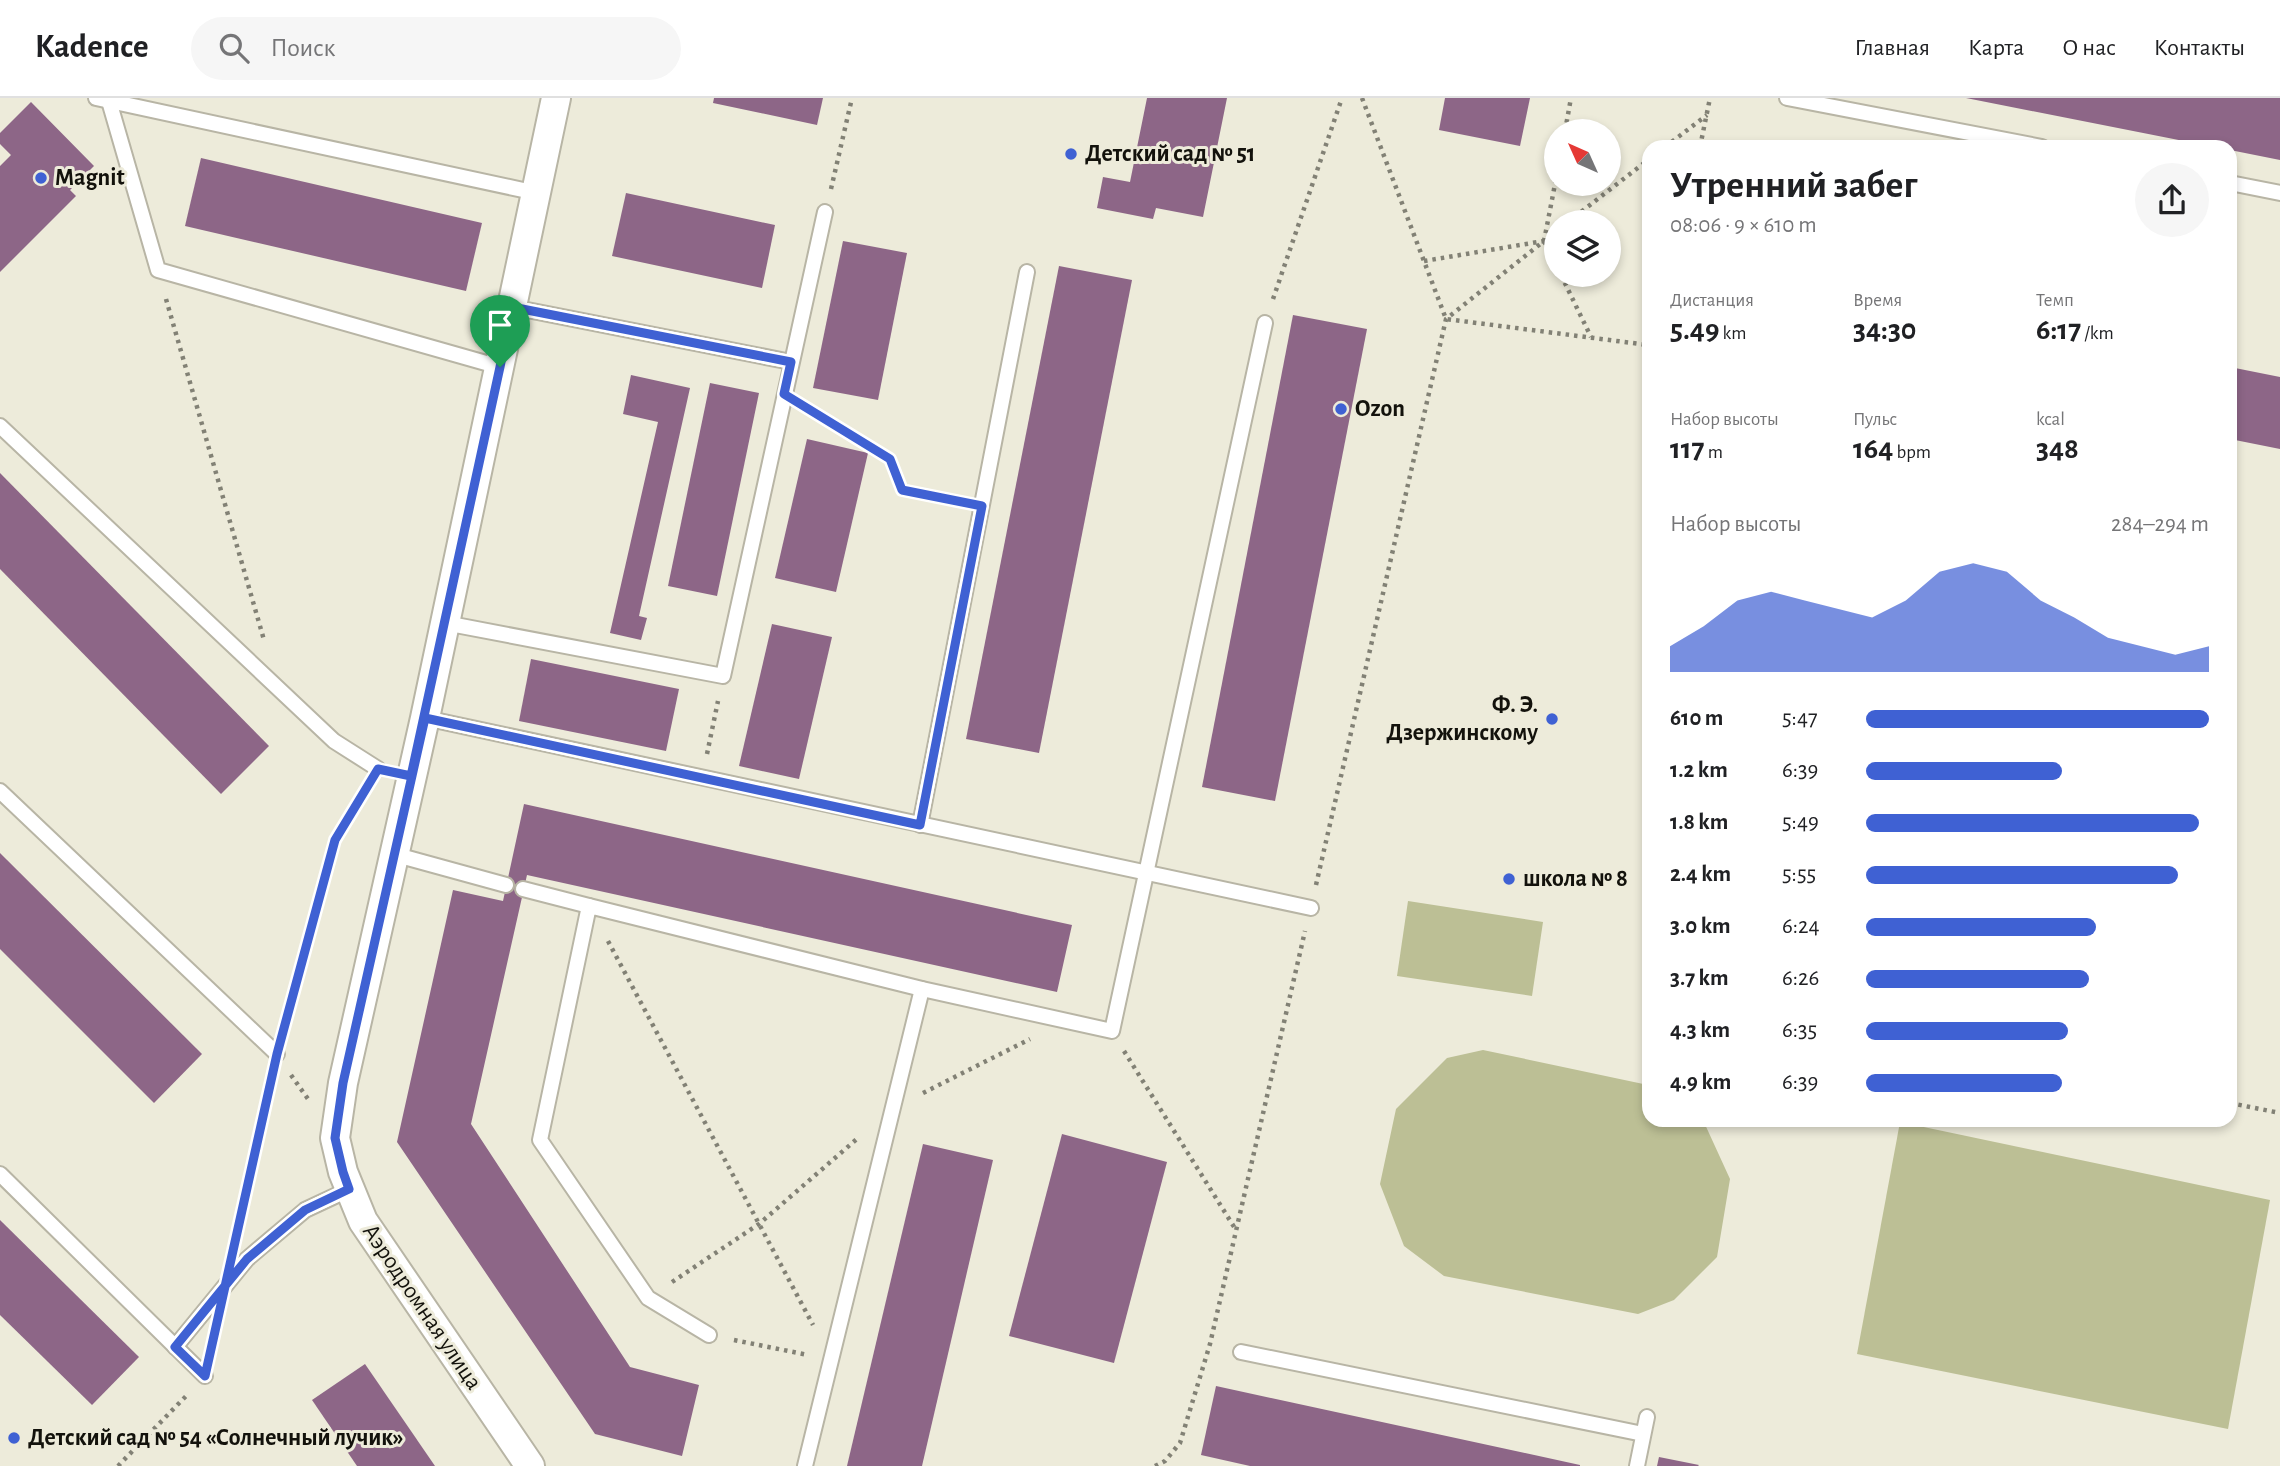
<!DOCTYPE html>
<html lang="ru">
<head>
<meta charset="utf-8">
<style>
  body { margin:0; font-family:"Alegreya Sans",sans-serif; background:#f6f6f6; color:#202124; height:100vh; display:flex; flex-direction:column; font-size:26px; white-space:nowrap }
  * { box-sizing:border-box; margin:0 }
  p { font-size:23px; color:#757577 }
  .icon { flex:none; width:38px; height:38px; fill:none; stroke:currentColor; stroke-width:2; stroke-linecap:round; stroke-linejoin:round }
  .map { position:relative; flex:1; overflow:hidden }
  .sheet { position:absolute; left:1642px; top:42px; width:595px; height:987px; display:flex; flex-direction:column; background:#fff; border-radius:21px; box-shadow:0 4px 10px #0003 }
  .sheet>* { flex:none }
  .needle { width:46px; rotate:315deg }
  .fabs { position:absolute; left:1544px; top:21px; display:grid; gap:14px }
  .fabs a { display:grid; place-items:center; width:77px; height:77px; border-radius:50%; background:#fff; box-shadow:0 4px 10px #0003; font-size:35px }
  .pin { position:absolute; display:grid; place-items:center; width:60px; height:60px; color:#fff; margin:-72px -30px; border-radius:50% 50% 50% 0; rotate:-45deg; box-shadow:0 0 7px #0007 }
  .pin .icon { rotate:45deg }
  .round { display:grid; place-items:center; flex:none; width:74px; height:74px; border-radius:37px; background:#f6f6f6 }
  .overview { display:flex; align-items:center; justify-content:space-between; height:119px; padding:0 28px }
  h1 { font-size:38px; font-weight:600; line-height:52px }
  .metrics { display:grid; grid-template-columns:repeat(3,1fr); gap:10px; height:119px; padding:7px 28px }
  .metrics div { display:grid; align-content:center }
  .metrics b { font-size:30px; font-weight:600 }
  .metrics small { font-size:19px; font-weight:400 }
  .metrics p { font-size:19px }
  .chart { height:196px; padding:14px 28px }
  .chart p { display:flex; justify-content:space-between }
  .chart svg { width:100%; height:126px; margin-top:7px; fill:#3f61d3; opacity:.7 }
  ul { padding:0 28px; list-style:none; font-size:23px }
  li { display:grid; grid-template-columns:112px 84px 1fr; align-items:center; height:52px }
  li i { height:18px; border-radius:9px; background:#3f61d3 }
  header { display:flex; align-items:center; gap:42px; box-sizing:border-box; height:98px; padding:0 35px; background:#fff; border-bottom:2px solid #e0e0e0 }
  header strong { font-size:33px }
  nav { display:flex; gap:38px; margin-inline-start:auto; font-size:24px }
  .search { width:490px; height:63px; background:#f6f6f6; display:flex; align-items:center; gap:18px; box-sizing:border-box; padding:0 24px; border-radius:38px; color:#757577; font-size:26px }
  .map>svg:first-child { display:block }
</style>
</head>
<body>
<header>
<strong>Kadence</strong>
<div class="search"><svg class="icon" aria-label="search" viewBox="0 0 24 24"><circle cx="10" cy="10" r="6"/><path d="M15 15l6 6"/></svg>Поиск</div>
<nav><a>Главная</a><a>Карта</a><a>О нас</a><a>Контакты</a></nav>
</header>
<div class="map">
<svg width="2280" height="1368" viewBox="0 0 2280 1368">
  <rect width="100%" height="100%" fill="#edebda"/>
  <g fill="#bcbf95">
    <polygon points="1408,803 1543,824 1532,898 1397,878"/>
    <polygon points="1483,952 1648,987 1648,1022 1703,1022 1730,1081 1717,1159 1674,1202 1638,1216 1444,1178 1404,1148 1380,1086 1396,1011 1447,960"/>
    <polygon points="1900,1024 2270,1102 2228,1331 1857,1256"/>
  </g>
  <g fill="#8d6687">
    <polygon points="714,0 823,0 817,27 713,5"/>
    <polygon points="1147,0 1227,0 1203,119 1156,110 1153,121 1097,110 1103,79 1130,84"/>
    <polygon points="1445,0 1530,0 1520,48 1439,32"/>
    <polygon points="1966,0 2280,0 2280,62 2230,52 2230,49 2214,49"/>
    <polygon points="31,4 94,68 70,92 76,98 0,174 0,68 11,57 0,46 0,35"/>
    <polygon points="201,60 482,125 466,193 185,128"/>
    <polygon points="626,95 775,127 762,190 612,158"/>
    <polygon points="843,143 907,155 878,302 813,290"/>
    <polygon points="1059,168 1132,182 1039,655 966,641"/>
    <polygon points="1293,217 1367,231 1275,703 1202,689"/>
    <polygon points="2230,269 2280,279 2280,351 2230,341"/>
    <polygon points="631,277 690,290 639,518 647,520 641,542 610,535 658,324 623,316"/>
    <polygon points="710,285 759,295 717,498 668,488"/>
    <polygon points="807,341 868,355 836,494 775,480"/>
    <polygon points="0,375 269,648 221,696 0,471"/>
    <polygon points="772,526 832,539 799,681 739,668"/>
    <polygon points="531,561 679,591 666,653 519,623"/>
    <polygon points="524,706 1072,827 1057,894 527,777 471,1026 630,1269 699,1287 682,1358 595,1336 397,1044 453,792 503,803"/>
    <polygon points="0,755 202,956 154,1005 0,851"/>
    <polygon points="1062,1036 1167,1064 1114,1265 1009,1238"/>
    <polygon points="923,1046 993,1062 922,1368 847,1368"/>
    <polygon points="0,1122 139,1259 92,1307 0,1217"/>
    <polygon points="365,1266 435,1368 357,1368 312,1302"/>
    <polygon points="1216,1288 1580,1367 1580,1368 1250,1368 1201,1357"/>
    <polygon points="1659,1359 1699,1367 1698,1368 1657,1368"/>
  </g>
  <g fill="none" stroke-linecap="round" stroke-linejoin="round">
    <g stroke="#b8b5a5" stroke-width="18">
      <g id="service">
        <polyline points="96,0 537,95"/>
        <polyline points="1787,0 2042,49"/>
        <polyline points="109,3 158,172 500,269"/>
        <polyline points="2230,85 2280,95"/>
        <polyline points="512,209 791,264"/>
        <polyline points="0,328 334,643 378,671"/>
        <polyline points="445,525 723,578 825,114"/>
        <polyline points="425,620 1311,810"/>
        <polyline points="0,693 277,956"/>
        <polyline points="920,727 1027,174"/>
        <polyline points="393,756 506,787"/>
        <polyline points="523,791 589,808"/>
        <polyline points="0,1076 205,1278"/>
        <polyline points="709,1237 648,1200 540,1042 589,808 922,891 1112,933 1265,225"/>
        <polyline points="175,1249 247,1161 305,1112 350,1091"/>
        <polyline points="1241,1254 1643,1336"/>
        <polyline points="805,1368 922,891"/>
        <polyline points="1637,1368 1647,1319"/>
      </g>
    </g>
    <g stroke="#b8b5a5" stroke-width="32">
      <polyline id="minor" points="530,1368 363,1123 343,1074 335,1040 343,985 425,620 556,0"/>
    </g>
    <g stroke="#828175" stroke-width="4.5" stroke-dasharray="3.5 5" stroke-linecap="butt">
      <polyline points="1362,0 1446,221 1648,247"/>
      <polyline points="1565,33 1571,0"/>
      <polyline points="1665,49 1707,17"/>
      <polyline points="1700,49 1710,0"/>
      <polyline points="831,91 852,0"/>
      <polyline points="1568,124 1648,62"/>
      <polyline points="1544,143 1556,166"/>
      <polyline points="1424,163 1544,143 1556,134"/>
      <polyline points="1561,177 1591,239"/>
      <polyline points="166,201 264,542"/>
      <polyline points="1273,201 1342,0"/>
      <polyline points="806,309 890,361 902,392 957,403"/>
      <polyline points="707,656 718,603"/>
      <polyline points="1316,787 1446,221 1544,143 1556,81"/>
      <polyline points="608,843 813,1227"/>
      <polyline points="284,928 336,742 365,693"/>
      <polyline points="1124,953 1236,1132"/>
      <polyline points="291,977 308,1001"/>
      <polyline points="923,995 1030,941"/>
      <polyline points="2230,1005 2280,1015"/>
      <polyline points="237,1136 272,978"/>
      <polyline points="672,1184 759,1126 858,1040"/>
      <polyline points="734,1242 808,1257"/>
      <polyline points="118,1368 188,1296"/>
      <polyline points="1155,1368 1165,1363 1180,1345 1210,1246 1305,833"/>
    </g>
    <use href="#service" stroke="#fff" stroke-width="14"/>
    <use href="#minor" stroke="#fff" stroke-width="28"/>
  </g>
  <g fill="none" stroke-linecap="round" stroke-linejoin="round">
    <g stroke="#fff" stroke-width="14">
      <polyline id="route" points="500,269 411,678 378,671 335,742 277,956 205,1278 175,1249 247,1161 305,1112 349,1091 343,1074 335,1040 343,985 425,620 920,727 982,408 902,392 890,361 784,296 791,264 512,209 500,269"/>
    </g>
    <use href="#route" stroke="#3f61d3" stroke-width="9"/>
  </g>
  <g fill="#3f61d3" stroke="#edebda" stroke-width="2.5">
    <circle cx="1071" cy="56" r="7"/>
    <circle cx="41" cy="80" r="7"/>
    <circle cx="1341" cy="311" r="7"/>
    <circle cx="1552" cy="621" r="7"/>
    <circle cx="1509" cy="781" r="7"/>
    <circle cx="14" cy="1340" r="7"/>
  </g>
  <g text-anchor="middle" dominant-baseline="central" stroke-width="6" stroke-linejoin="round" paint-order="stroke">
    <g font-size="24" font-weight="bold" fill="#13120c" stroke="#edebda" text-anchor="start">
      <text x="1085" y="56">Детский сад № 51</text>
      <text x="55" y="80">Magnit</text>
      <text x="1355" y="311">Ozon</text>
      <text x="1538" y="607" text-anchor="end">Ф. Э.<tspan x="1538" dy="28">Дзержинскому</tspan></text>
      <text x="1523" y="781">школа № 8</text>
      <text x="28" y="1340">Детский сад № 54 «Солнечный лучик»</text>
    </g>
    <g font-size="24" fill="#13120c" stroke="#edebda">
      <text transform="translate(422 1209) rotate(56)">Аэродромная улица</text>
    </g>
  </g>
</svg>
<div class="fabs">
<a><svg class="needle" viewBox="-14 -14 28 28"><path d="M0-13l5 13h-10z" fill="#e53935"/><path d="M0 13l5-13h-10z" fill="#757577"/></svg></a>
<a><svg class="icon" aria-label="layers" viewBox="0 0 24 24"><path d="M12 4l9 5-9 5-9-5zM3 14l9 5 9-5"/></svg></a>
</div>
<div class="pin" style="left:500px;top:269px;background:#1e9e55"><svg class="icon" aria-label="arrive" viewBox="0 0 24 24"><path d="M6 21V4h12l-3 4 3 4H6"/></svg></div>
<section class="sheet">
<div class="overview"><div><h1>Утренний забег</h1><p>08:06 · 9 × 610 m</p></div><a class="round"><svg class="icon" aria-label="share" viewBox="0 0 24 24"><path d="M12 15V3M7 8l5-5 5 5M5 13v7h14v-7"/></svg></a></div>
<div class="metrics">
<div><p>Дистанция</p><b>5.49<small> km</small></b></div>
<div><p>Время</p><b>34:30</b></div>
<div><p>Темп</p><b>6:17<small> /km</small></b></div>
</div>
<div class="metrics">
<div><p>Набор высоты</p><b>117<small> m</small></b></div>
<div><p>Пульс</p><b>164<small> bpm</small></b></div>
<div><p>kcal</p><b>348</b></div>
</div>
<div class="chart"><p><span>Набор высоты</span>284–294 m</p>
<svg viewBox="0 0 160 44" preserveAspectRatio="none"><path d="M0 44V35L10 28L20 19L30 16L40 19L50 22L60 25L70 19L80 9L90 6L100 9L110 19L120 25L130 32L140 35L150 38L160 35V44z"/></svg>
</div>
<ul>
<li><b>610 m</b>5:47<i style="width:100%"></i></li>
<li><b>1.2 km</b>6:39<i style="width:57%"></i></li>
<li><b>1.8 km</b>5:49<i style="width:97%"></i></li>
<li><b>2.4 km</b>5:55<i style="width:91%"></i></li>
<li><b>3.0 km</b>6:24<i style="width:67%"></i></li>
<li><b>3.7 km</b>6:26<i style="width:65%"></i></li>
<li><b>4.3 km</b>6:35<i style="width:59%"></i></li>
<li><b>4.9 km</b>6:39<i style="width:57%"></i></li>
</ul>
</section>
</div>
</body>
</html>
